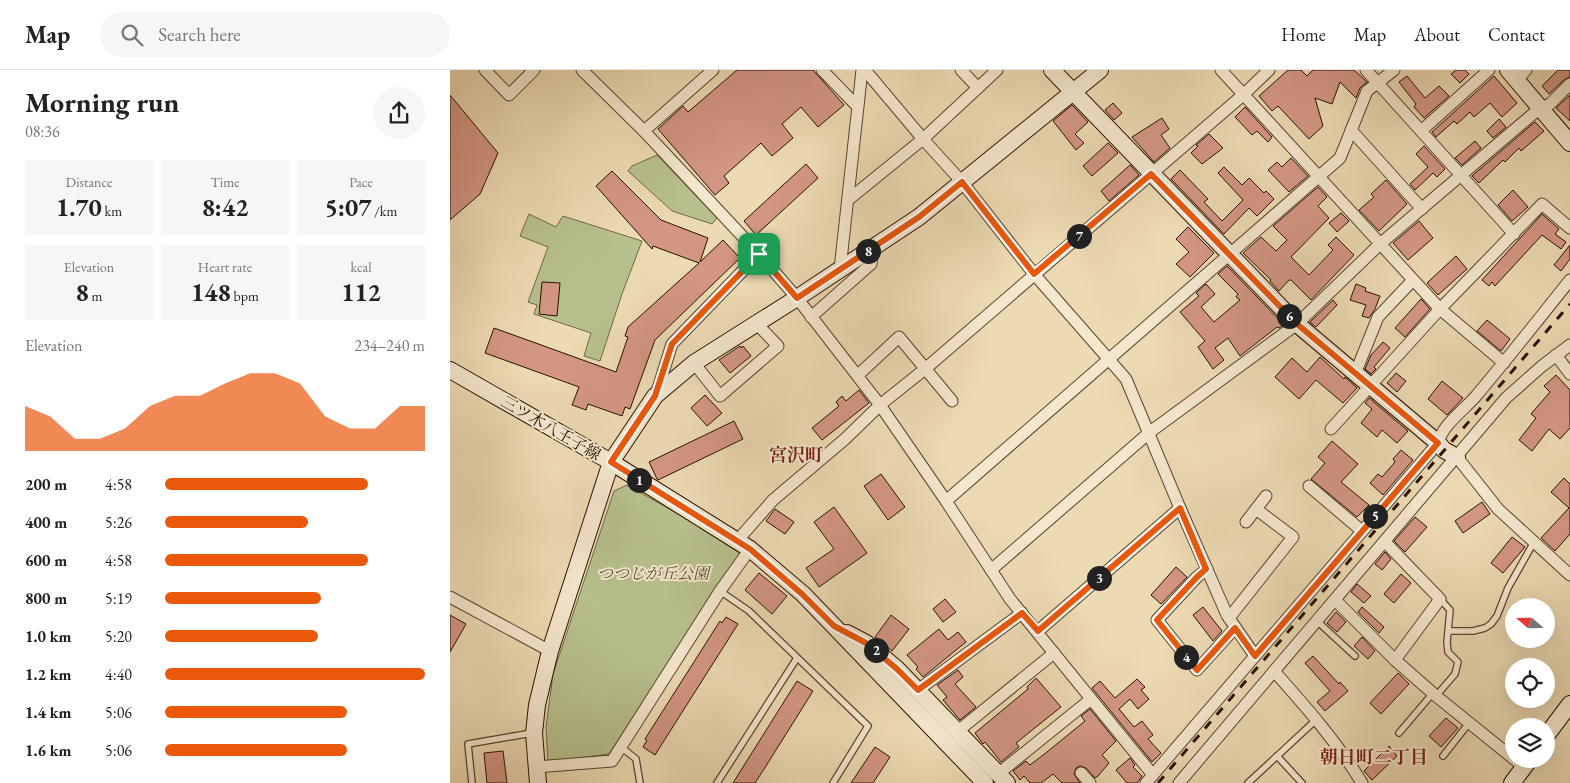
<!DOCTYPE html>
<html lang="en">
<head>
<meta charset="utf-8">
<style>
  body { margin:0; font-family:"EB Garamond","Noto Serif JP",serif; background:#f6f6f6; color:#222; height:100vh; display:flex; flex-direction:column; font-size:19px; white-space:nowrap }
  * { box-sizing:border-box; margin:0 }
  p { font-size:16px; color:#767676 }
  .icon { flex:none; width:28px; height:28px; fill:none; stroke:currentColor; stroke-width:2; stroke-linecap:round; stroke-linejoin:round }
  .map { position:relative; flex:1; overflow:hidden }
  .details { display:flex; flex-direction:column; background:#fff; width:450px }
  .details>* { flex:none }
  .needle { width:32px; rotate:290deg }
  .buttons { position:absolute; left:1055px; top:528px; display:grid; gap:10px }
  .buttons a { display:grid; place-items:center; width:50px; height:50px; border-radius:50%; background:#fff; box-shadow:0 5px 20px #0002; font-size:25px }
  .pin { position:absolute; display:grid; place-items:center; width:42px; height:42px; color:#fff; margin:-21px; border-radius:10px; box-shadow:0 2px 8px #0006 }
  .km { position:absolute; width:25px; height:25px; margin:-12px; border-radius:50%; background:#222; color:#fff; font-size:14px; line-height:25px; text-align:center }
  .round { display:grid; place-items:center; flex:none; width:52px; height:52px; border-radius:26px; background:#f6f6f6 }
  .head { display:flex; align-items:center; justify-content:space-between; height:85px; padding:0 25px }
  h1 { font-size:28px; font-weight:700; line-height:38px }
  .metrics { display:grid; grid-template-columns:repeat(3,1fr); gap:8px; height:85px; padding:5px 25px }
  .metrics div { display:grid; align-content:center; border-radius:0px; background:#f6f6f6; text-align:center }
  .metrics b { font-size:25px; font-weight:700 }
  .metrics small { font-size:14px; font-weight:400 }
  .metrics p { font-size:14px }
  .chart { height:140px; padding:10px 25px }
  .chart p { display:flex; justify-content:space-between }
  .chart svg { width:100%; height:90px; margin-top:5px; fill:#ea580c; opacity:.7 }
  ul { padding:0 25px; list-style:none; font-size:16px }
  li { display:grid; grid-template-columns:80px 60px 1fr; align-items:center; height:38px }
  li i { height:12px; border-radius:6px; background:#ea580c }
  header { display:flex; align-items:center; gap:30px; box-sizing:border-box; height:70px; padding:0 25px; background:#fff; border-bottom:1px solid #e0e0e0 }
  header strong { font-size:24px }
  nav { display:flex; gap:28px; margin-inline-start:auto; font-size:18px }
  .search { width:350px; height:45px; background:#f6f6f6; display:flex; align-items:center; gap:12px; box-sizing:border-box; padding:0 18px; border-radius:28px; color:#767676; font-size:19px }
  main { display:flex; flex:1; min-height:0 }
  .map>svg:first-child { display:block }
</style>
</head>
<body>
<header>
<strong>Map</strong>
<div class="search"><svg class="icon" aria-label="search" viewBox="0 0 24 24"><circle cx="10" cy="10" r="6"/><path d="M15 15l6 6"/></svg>Search here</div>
<nav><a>Home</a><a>Map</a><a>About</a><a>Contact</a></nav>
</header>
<main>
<section class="details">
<div class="head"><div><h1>Morning run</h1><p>08:36</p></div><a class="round"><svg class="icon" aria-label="share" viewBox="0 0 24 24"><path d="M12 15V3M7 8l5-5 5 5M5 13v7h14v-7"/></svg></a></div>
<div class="metrics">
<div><p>Distance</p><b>1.70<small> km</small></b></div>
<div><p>Time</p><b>8:42</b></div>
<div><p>Pace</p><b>5:07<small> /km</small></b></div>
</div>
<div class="metrics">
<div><p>Elevation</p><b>8<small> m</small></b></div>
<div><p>Heart rate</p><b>148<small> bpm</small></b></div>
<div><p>kcal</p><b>112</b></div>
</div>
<div class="chart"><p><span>Elevation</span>234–240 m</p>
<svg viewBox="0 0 160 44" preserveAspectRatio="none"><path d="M0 44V22L10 27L20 38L30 38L40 33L50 22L60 17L70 17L80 11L90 6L100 6L110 11L120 27L130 33L140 33L150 22L160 22V44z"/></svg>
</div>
<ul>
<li><b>200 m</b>4:58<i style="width:78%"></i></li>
<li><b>400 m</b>5:26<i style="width:55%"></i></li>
<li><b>600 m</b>4:58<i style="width:78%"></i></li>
<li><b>800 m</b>5:19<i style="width:60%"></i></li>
<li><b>1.0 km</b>5:20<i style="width:59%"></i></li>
<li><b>1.2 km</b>4:40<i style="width:100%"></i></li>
<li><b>1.4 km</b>5:06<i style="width:70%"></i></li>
<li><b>1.6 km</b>5:06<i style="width:70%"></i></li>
</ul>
</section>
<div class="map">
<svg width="1120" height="713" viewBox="0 0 1120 713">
  <rect width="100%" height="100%" fill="#ecdab3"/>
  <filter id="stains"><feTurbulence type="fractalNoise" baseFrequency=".004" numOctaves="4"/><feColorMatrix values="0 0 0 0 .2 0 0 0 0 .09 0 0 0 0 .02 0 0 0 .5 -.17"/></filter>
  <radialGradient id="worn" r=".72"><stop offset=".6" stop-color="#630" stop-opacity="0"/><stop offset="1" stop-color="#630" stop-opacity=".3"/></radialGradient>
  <g fill="#b7c08d" stroke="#716846">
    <polygon points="207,85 267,148 262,154 222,141 178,101 182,96"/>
    <polygon points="79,144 106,157 113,146 192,171 172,224 150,291 134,286 141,263 84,244 87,235 78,232 98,177 70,166"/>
    <polygon points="177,415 237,449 290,483 159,684 98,692 96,657 103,604 164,421"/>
  </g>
  <g fill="#d39684" stroke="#2b1000">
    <polygon points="287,0 363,0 394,35 368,57 351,37 332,54 343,68 322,86 311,73 274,106 279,113 265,125 208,59 233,36 238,42"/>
    <polygon points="838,0 851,0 857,6 863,0 904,0 917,12 910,18 906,28 890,12 882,34 865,28 873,56 859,69 828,36 822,41 809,26"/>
    <polygon points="1006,0 1015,0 1019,4 1010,13 1001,4"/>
    <polygon points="1108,0 1120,0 1120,7 1115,9 1099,24 1092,16"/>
    <polygon points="957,6 975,28 989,16 999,26 974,48 964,37 966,34 949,12"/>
    <polygon points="1044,6 1067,33 1052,47 1040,33 1024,47 1020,42 1007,54 1004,51 986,67 982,62"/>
    <polygon points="0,25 48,83 30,124 0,150"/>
    <polygon points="1120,25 1120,51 1106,38"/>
    <polygon points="663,33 672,43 664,50 655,40"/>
    <polygon points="622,35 638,52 625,64 634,73 626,80 603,51"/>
    <polygon points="795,37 822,67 818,72 807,61 802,65 785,47"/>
    <polygon points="712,48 719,59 711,65 720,78 704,92 682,67"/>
    <polygon points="1049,49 1056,57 1043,68 1037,61"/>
    <polygon points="1085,52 1094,61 1071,81 1069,78 1055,92 1053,90 1029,113 1022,106"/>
    <polygon points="759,64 773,78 752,94 741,83 748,76 746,75"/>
    <polygon points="1025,71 1031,78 1012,95 1005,88"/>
    <polygon points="658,73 668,83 642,106 633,96"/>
    <polygon points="974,76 995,99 987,107 983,103 965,120 960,114 978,97 966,84"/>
    <polygon points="841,88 858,106 839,122 818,100 827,92 832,97"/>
    <polygon points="356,94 368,108 306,165 294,151"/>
    <polygon points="680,95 689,105 659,131 651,121"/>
    <polygon points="774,97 792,115 799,108 814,123 816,121 824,129 807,146 799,138 774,164 721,109 730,100 758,129 754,132 772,151 793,130 768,103"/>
    <polygon points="162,101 211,150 258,168 250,192 273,170 290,188 205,270 180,339 175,337 172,346 138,334 136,340 122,335 129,317 35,283 44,258 166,302 178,267 175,266 178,257 249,193 203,176 202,179 146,116"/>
    <polygon points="936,110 957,134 929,161 909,140 924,127 921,124"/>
    <polygon points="868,117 877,127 868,136 879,148 841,187 859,205 883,180 878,175 886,167 904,185 861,230 841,210 839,210 829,221 820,211 821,210 793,183 811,167 826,181 837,170 823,156"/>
    <polygon points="1063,120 1078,137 1062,151 1048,135"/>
    <polygon points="891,143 899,151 887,162 879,153"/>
    <polygon points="1092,144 1109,159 1105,164 1116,172 1111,179 1092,165 1045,216 1042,212 1039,216 1032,210"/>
    <polygon points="969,151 983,168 958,190 943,173"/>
    <polygon points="738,157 764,183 740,207 726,194 739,182 726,169"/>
    <polygon points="1120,175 1120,189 1111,201 1104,195"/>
    <polygon points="1006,186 1017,199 988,225 977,213"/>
    <polygon points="777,196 834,255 829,258 827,257 790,286 778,268 765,278 774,290 763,299 748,277 755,271 730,242 749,226 746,223 756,214 765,224 751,237 764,252 790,230 786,227 788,224 768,204"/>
    <polygon points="92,212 110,213 107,246 89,244"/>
    <polygon points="906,214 916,218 915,221 930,226 925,239 919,248 912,246 916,235 900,230"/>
    <polygon points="971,229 980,239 955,267 945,258"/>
    <polygon points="883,230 887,235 866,257 860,252"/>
    <polygon points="1037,250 1060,269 1051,281 1027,261"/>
    <polygon points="933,272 940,278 924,297 926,299 921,304 915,299 921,285"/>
    <polygon points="290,276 291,278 293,276 301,286 280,303 269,290"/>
    <polygon points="870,287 894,309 895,307 907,318 893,333 866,310 849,329 825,307 842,288 857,302"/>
    <polygon points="946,303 956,311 947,322 937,313"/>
    <polygon points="1106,305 1120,320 1120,358 1110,369 1099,359 1082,381 1069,370 1086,348 1081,344 1100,322 1094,316"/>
    <polygon points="992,311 1013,328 997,345 978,329"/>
    <polygon points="409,320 419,333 372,370 362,358 389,336 386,332 392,326 396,331"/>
    <polygon points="255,325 272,343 257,356 241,338"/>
    <polygon points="919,328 958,361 947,373 932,360 927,367 911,353 922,339 915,333"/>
    <polygon points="284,351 293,369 208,410 207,409 199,392"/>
    <polygon points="882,371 908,394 891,412 919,435 907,447 861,409 875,393 868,387"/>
    <polygon points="951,380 963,390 933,425 920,413 928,404 932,407 945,392 943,389"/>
    <polygon points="431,404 455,437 438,450 414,416"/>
    <polygon points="1114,408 1120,414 1120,464 1105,481 1091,468 1119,438 1101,422"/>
    <polygon points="1032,432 1040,444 1013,463 1005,451"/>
    <polygon points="384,437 417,483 369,517 356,498 384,479 364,452"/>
    <polygon points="325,439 344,452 335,464 316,451"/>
    <polygon points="965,447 977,457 955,482 944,471"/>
    <polygon points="1062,467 1075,477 1053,503 1041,493"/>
    <polygon points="935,482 941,489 932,500 925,494"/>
    <polygon points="726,497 737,507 711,534 701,525"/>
    <polygon points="309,503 337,526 322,544 295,520"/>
    <polygon points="951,504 961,513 944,533 934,524"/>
    <polygon points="907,514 921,526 914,533 901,522"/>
    <polygon points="495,529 506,542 493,552 483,539"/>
    <polygon points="753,537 772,561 763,571 743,545"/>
    <polygon points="912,537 934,557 929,563 908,542"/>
    <polygon points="886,542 896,552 887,562 877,553"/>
    <polygon points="0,545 16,554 0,582"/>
    <polygon points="441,545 459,559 442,581 425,567"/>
    <polygon points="276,547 288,554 205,685 193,677 197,670 195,669 270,551 272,553"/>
    <polygon points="489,559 498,570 508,562 516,572 473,607 466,599 468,597 457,585"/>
    <polygon points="912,567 925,581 918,589 904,576"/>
    <polygon points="863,586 889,614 890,612 898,621 875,641 867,632 880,621 855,593"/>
    <polygon points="508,600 513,607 505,614 526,637 510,650 493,630 497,627 487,615"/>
    <polygon points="948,603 959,614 931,644 920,633"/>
    <polygon points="586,608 611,637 566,673 569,677 551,692 535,672 533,674 525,663 578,619 577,617"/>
    <polygon points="687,609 695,617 691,620 699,629 688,639 680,629 669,639 684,657 692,651 703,665 698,669 711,683 702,692 642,618 650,611 665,628"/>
    <polygon points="347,611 363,621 316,696 305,713 283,713"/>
    <polygon points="640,639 666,671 652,685 659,693 648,706 645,708 636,698 630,696 626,698 624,704 630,713 612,713 603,704 591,713 580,713 574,706 570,710 563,701 576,691 580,695 597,682 635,651 631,646"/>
    <polygon points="996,648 1008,658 991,677 979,666"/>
    <polygon points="939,676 947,686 922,710 914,701"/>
    <polygon points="425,677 440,687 423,713 401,713"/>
    <polygon points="53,681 57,713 37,713 34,683"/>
    <polygon points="680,688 685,695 683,697 692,706 687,713 677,713 666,700"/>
  </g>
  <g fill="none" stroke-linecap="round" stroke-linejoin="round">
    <g stroke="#5b422d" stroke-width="8">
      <g id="lane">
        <polyline points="270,521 299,541 418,656 383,713"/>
        <polyline points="867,551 905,586"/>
        <polyline points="999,561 1023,561 1035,558 1041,554 1047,546 1058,518 1084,472"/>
        <polyline points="986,626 1005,604 1008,592 998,582 997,572 1000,540 990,529"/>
        <polyline points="949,663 983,623"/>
        <polyline points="171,677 186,689 190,713"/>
        <polyline points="827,686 852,713"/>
        <polyline points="993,686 1019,653"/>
        <polyline points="22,713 18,674 82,663"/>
        <polyline points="267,713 347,588"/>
        <polyline points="798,713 867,649"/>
      </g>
    </g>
    <g stroke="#5b422d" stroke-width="13">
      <g id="street">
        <polyline points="35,0 59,25 84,0"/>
        <polyline points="132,0 194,61 309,184 347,228 430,335 496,431 560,529 703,705"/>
        <polyline points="372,0 407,36"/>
        <polyline points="415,0 473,69 512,112 584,204 676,309 730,438 777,545 805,586"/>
        <polyline points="511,0 528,18"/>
        <polyline points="771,0 990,239 1054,293"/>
        <polyline points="916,0 1064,164"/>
        <polyline points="1067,10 1076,0"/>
        <polyline points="901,60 972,139"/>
        <polyline points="194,61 263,0"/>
        <polyline points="971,61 1039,0"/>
        <polyline points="398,130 473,69 547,0"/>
        <polyline points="390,199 412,0"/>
        <polyline points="361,247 421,194 423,177"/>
        <polyline points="1106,285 1120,304"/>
        <polyline points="244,293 270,326 328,276 307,254"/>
        <polyline points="905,304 928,247 963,210"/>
        <polyline points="408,305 449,267 502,331"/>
        <polyline points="206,325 222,274 309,184"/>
        <polyline points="881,359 990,239 1092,134 1120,158"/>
        <polyline points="1007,387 1048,439 1120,505"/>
        <polyline points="859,416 912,461"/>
        <polyline points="496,431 890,88 917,21 944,0"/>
        <polyline points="796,452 816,426"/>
        <polyline points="287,471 323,430 395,369 430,335 475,299 793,25 819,0"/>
        <polyline points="935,472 990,529 945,590"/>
        <polyline points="757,499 747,507 707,550 747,600 785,558"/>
        <polyline points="541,500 700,362 847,254 930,174 1090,38 1100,34 1120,14"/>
        <polyline points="0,527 100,581"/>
        <polyline points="885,530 945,590 986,626 1074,697"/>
        <polyline points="779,548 843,467 806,439"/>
        <polyline points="588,561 730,438"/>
        <path d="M 824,601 C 856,637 887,672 912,713"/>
        <polyline points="468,620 572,543"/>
        <polyline points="508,661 604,583"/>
        <polyline points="86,697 162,691 270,521 300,479"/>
        <polyline points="631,703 640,713"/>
        <polyline points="548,704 641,629"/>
        <path d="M 696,713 L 988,373 C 993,354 1013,341 1026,326 C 1058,288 1089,249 1120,210"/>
        <polyline points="729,713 1056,328 1092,296 1120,275"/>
      </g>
    </g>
    <g stroke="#2b1000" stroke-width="18">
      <g id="secondary">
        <polyline points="602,0 847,254 988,373 994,380 1007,387"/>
        <polyline points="1058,0 1120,73"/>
        <polyline points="0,300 161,392 300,479 353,524 535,713"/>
        <polyline points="397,563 416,573 447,599 557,713"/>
        <polyline points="1096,666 1120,634"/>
        <polyline points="88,713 84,663 87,635 100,581 161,392 205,326 244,293 347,228 469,147 650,0"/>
        <polyline points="1062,713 1080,689"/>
      </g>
    </g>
    <use href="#lane" stroke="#f3e7ce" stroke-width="5.5"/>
    <use href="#street" stroke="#f3e7ce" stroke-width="11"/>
    <use href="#secondary" stroke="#f3e7ce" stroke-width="16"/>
    <polyline stroke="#2b1000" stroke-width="3" stroke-dasharray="9 9" stroke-linecap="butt" points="708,713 1120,234"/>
  </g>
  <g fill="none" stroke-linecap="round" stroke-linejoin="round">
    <g stroke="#fff" stroke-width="10">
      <polygon id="route" points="701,104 847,254 988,373 805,586 785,558 747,600 707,550 747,507 756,499 730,438 588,561 572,543 468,620 447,599 416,573 384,556 352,524 300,479 161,392 205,326 222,274 309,184 347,228 469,147 512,112 584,204"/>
    </g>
    <use href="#route" stroke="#ea580c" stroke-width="6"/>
  </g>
  <g text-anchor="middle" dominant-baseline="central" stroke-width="4" stroke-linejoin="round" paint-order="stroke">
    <g font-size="16" fill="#2b1000" stroke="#f3e7ce">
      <text transform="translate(101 358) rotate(30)">三ツ木八王子線</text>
    </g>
    <g font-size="16" font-style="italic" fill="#5c4e31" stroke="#f3e7ce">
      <text x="203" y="503">つつじが丘公園</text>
    </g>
    <g font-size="18" font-weight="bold" fill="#7a1f14" stroke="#f3e7ce">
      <text x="346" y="384">宮沢町</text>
      <text x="924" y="686">朝日町二丁目</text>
    </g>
  </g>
  <rect width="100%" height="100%" filter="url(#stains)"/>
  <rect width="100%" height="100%" fill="url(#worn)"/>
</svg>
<div class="buttons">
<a><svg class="needle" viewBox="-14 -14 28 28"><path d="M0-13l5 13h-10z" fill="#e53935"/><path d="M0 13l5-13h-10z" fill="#767676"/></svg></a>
<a><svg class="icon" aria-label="locate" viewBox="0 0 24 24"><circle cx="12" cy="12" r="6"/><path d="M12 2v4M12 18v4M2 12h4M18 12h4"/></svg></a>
<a><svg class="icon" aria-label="layers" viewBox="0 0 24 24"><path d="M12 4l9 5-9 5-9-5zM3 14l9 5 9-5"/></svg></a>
</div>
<div class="pin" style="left:309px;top:184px;background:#1e9e55"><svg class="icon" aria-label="arrive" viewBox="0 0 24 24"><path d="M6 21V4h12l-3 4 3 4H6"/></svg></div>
<b class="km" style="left:189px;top:410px">1</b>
<b class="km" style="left:426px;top:580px">2</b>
<b class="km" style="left:649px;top:508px">3</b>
<b class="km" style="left:736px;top:587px">4</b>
<b class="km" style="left:925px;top:446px">5</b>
<b class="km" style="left:839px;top:246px">6</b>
<b class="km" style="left:629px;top:166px">7</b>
<b class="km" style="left:418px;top:181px">8</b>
</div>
</main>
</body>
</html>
